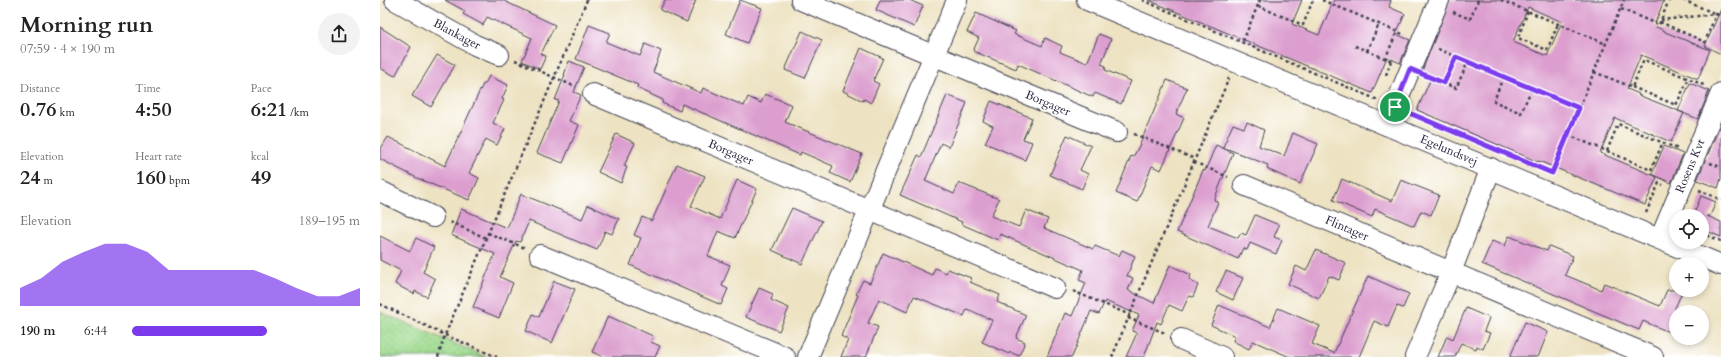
<!DOCTYPE html>
<html lang="en">
<head>
<meta charset="utf-8">
<style>
  body { margin:0; font-family:Cardo,serif; background:#f2f2f2; color:#222; height:100vh; display:flex; flex-direction:column; font-size:15px; white-space:nowrap }
  * { box-sizing:border-box; margin:0 }
  p { font-size:13px; color:#767676 }
  .icon { flex:none; width:22px; height:22px; fill:none; stroke:currentColor; stroke-width:2; stroke-linecap:round; stroke-linejoin:round }
  .map { position:relative; flex:1; overflow:hidden }
  .panel { display:flex; flex-direction:column; background:#fff; width:380px }
  .panel>* { flex:none }
  .tools { position:absolute; left:1289px; top:209px; display:grid; gap:8px }
  .tools a { display:grid; place-items:center; width:40px; height:40px; border-radius:50%; background:#fff; box-shadow:0 2px 6px #0003; font-size:20px }
  .pin { position:absolute; display:grid; place-items:center; width:34px; height:34px; color:#fff; margin:-17px; border:2px solid #fff; border-radius:50%; box-shadow:0 1px 4px #0007 }
  .round { display:grid; place-items:center; flex:none; width:42px; height:42px; border-radius:21px; background:#f2f2f2 }
  .overview { display:flex; align-items:center; justify-content:space-between; height:68px; padding:0 20px }
  h1 { font-size:22px; font-weight:700; line-height:30px }
  .figures { display:grid; grid-template-columns:repeat(3,1fr); gap:6px; height:68px; padding:4px 20px }
  .figures div { display:grid; align-content:center }
  .figures b { font-size:20px; font-weight:700 }
  .figures small { font-size:11px; font-weight:400 }
  .figures p { font-size:11px }
  .chart { height:112px; padding:8px 20px }
  .chart p { display:flex; justify-content:space-between }
  .chart svg { width:100%; height:72px; margin-top:4px; fill:#7c3aed; opacity:.7 }
  ul { padding:0 20px; list-style:none; font-size:13px }
  li { display:grid; grid-template-columns:64px 48px 1fr; align-items:center; height:30px }
  li i { height:10px; border-radius:5px; background:#7c3aed }
  main { display:flex; flex:1; min-height:0 }
  .map>svg:first-child { display:block }
</style>
</head>
<body>
<main>
<section class="panel">
<div class="overview"><div><h1>Morning run</h1><p>07:59 · 4 × 190 m</p></div><a class="round"><svg class="icon" aria-label="share" viewBox="0 0 24 24"><path d="M12 15V3M7 8l5-5 5 5M5 13v7h14v-7"/></svg></a></div>
<div class="figures">
<div><p>Distance</p><b>0.76<small> km</small></b></div>
<div><p>Time</p><b>4:50</b></div>
<div><p>Pace</p><b>6:21<small> /km</small></b></div>
</div>
<div class="figures">
<div><p>Elevation</p><b>24<small> m</small></b></div>
<div><p>Heart rate</p><b>160<small> bpm</small></b></div>
<div><p>kcal</p><b>49</b></div>
</div>
<div class="chart"><p><span>Elevation</span>189–195 m</p>
<svg viewBox="0 0 160 44" preserveAspectRatio="none"><path d="M0 44V33L10 27L20 17L30 11L40 6L50 6L60 11L70 22L80 22L90 22L100 22L110 22L120 27L130 33L140 38L150 38L160 33V44z"/></svg>
</div>
<ul>
<li><b>190 m</b>6:44<i style="width:59%"></i></li>
</ul>
</section>
<div class="map">
<svg width="1341" height="357" viewBox="0 0 1341 357">
  <defs>
    <pattern id="green-dots" width="8" height="8" patternUnits="userSpaceOnUse"><rect width="8" height="8" fill="#9eda8e"/><path d="M2 2h.1M6 6h.1" fill="none" stroke="#88bb7b" stroke-width="1.8" stroke-linecap="round"/></pattern>
  </defs>
  <rect width="100%" height="100%" fill="#fff"/>
  <filter id="ink" filterUnits="userSpaceOnUse"><feTurbulence type="fractalNoise" baseFrequency=".025" numOctaves="2"/><feDisplacementMap in="SourceGraphic" scale="8" xChannelSelector="R" yChannelSelector="G"/><feConvolveMatrix kernelMatrix="1 2 1 2 8 2 1 2 1" color-interpolation-filters="sRGB"/></filter>
  <filter id="wash" filterUnits="userSpaceOnUse"><feTurbulence type="fractalNoise" baseFrequency=".012" numOctaves="4" result="noise"/><feDisplacementMap in="SourceGraphic" scale="16" xChannelSelector="R" yChannelSelector="G"/><feGaussianBlur stdDeviation="0.9" result="paint"/><feColorMatrix in="noise" values="0 0 0 0 0 0 0 0 0 0 0 0 0 0 0 0 0 1.4 0 .05"/><feComposite in="paint" operator="in"/></filter>
  <g filter="url(#wash)">
    <rect width="100%" height="100%" fill="#ede2c1"/>
    <polygon fill="url(#green-dots)" stroke="#607e64" points="0,312 106,357 0,357"/>
    <g id="blocks">
      <g fill="#dc9ecf" fill-rule="evenodd">
        <polygon points="65,0 122,0 175,25 161,54 166,56 160,69 142,61 152,38 107,17 103,25 83,14 85,11"/>
        <polygon points="285,0 316,0 307,22 280,10"/>
        <polygon points="360,0 382,8 367,43 346,34"/>
        <polygon points="500,0 529,0 543,6 534,27 496,10"/>
        <polygon points="768,0 922,0 912,24 939,35 954,0 1011,0 1009,7 1025,14 1016,34 1030,40 1020,63 1007,57 992,93"/>
        <path d="M 1070,0 L 1284,0 L 1274,26 L 1285,31 L 1285,32 L 1330,50 L 1318,79 L 1261,55 L 1247,89 L 1259,94 L 1258,95 L 1304,113 L 1291,142 L 1235,118 L 1220,153 L 1277,177 L 1265,205 L 1159,161 L 1158,162 L 1037,110 L 1052,76 L 1042,71 ZM 1148,7 L 1182,22 L 1167,56 L 1133,42 Z"/>
        <polygon points="1341,9 1341,54 1325,46"/>
        <polygon points="596,13 636,31 634,34 662,46 665,38 682,46 680,52 707,63 719,34 731,39 721,64 726,66 725,70 751,81 741,104 715,93 713,97 638,64 636,69 593,51 599,38 587,32"/>
        <polygon points="209,25 230,33 226,42 260,56 265,44 281,51 273,72 321,93 323,88 364,106 368,97 381,103 385,94 412,105 405,122 482,154 470,182 450,173 453,166 421,152 420,155 302,104 300,111 282,103 283,100 257,88 258,85 196,59"/>
        <polygon points="0,27 31,47 15,76 0,68"/>
        <polygon points="422,31 442,40 425,78 405,70"/>
        <polygon points="481,48 503,58 493,81 499,84 491,103 484,99 483,101 463,91"/>
        <polygon points="57,55 75,65 51,107 32,96"/>
        <polygon points="189,61 204,67 194,92 201,95 189,121 199,125 183,163 157,153 179,101 175,100 185,75 184,75"/>
        <polygon points="109,76 128,85 122,99 124,100 113,123 125,129 117,145 106,139 89,173 99,178 89,200 37,178 0,159 0,150 8,137 65,166 103,84 105,84"/>
        <polygon points="787,80 807,88 796,114 804,118 781,170 772,166 757,202 736,193 751,156 753,157 759,146"/>
        <polygon points="1310,83 1329,91 1318,119 1298,111"/>
        <polygon points="567,95 587,103 569,147 561,143 545,181 574,194 579,183 619,199 611,216 639,227 646,210 668,219 664,228 713,249 715,246 739,256 742,250 755,256 747,276 753,278 748,290 774,303 790,265 811,275 809,280 818,285 813,297 809,296 802,311 789,305 781,324 777,322 764,357 746,357 757,333 752,331 759,315 725,301 719,314 711,311 692,357 667,357 685,313 692,316 706,283 699,280 703,270 620,234 618,240 581,224 582,222 520,195 538,155 541,157"/>
        <polygon points="611,101 652,118 643,139 652,142 645,160 605,143 613,126 603,121"/>
        <polygon points="867,122 884,130 879,146 904,156 913,133 938,144 920,184 887,169 888,165 843,147 853,124 864,128"/>
        <polygon points="1341,123 1341,179 1338,188 1317,180"/>
        <polygon points="236,134 255,143 244,166 247,167 241,183 218,172"/>
        <polygon points="687,135 711,146 700,170 708,174 702,189 670,175"/>
        <polygon points="836,145 853,153 834,200 838,202 828,226 858,238 861,233 866,235 875,215 899,225 894,237 902,240 896,254 870,243 867,250 863,248 858,259 797,232 823,170 825,171"/>
        <polygon points="1284,146 1303,154 1291,183 1272,174"/>
        <polygon points="297,164 325,176 311,206 340,219 357,180 377,189 355,238 338,231 328,256 350,265 342,286 348,289 341,305 250,265 261,238 254,235 262,217 272,221"/>
        <polygon points="962,179 1012,201 1021,180 1059,195 1051,215 1041,211 1034,226 995,209 992,217 953,200"/>
        <polygon points="141,194 202,219 208,205 239,219 232,234 225,231 217,250 149,221 140,242 136,241 120,277 133,283 119,318 93,307 115,254 71,235 81,209 127,228"/>
        <polygon points="1321,196 1336,202 1330,216 1327,216 1341,222 1341,237 1322,229 1322,216 1313,216"/>
        <polygon points="412,208 442,221 422,264 392,250"/>
        <polygon points="0,236 30,251 36,238 54,247 43,272 55,279 47,297 35,291 34,294 15,284 21,271 0,260"/>
        <polygon points="1129,236 1167,251 1169,246 1193,256 1185,275 1221,290 1224,283 1280,306 1287,290 1303,290 1295,308 1296,335 1263,321 1259,330 1102,264 1112,241 1125,246"/>
        <polygon points="936,250 966,263 959,280 949,276 939,298 908,284 916,266 926,271"/>
        <polygon points="503,253 552,275 555,268 566,273 568,269 591,278 590,282 620,295 617,302 646,315 636,338 645,342 639,356 630,352 629,354 602,342 612,320 587,309 584,316 534,296 527,312 499,299 488,323 498,327 486,357 461,357 468,340 461,336 478,295 476,294 483,280 490,283"/>
        <polygon points="846,271 863,278 853,300 836,292"/>
        <polygon points="988,276 1029,294 1023,308 1017,306 1008,327 994,321 979,357 910,357 873,341 869,349 853,341 855,336 831,325 839,305 890,327 898,308 940,326 932,344 954,353"/>
        <polygon points="174,281 195,289 172,343 146,331 153,314 159,317"/>
        <polygon points="379,288 393,294 391,300 409,308 399,331 366,317"/>
        <polygon points="1086,308 1109,318 1104,331 1110,333 1103,349 1097,346 1096,349 1081,343 1075,357 1058,357 1067,336 1073,339"/>
        <polygon points="228,316 273,336 271,342 280,346 275,357 224,357 212,352"/>
        <polygon points="1145,322 1168,332 1158,357 1130,357"/>
      </g>
    </g>
  </g>
  <g filter="url(#ink)">
    <use href="#blocks" fill-opacity="0" stroke="#403f4f" stroke-width="1"/>
    <g fill="none" stroke-linecap="round" stroke-linejoin="round">
      <g stroke="#403f4f" stroke-width="22">
        <g id="minor">
          <polyline points="15,0 95,45 119,55"/>
          <polyline points="421,0 737,132"/>
          <polyline points="707,0 1341,265"/>
          <polyline points="213,94 675,288"/>
          <polyline points="1007,125 1059,0"/>
          <polyline points="864,185 1273,357"/>
          <polyline points="0,191 53,217"/>
          <polyline points="1280,239 1341,93"/>
          <polyline points="160,255 405,357"/>
          <polyline points="801,339 842,357"/>
          <polyline points="428,357 577,0"/>
          <polyline points="1035,357 1071,272 1111,168"/>
        </g>
      </g>
      <g stroke="#403f4f" stroke-width="2.5" stroke-dasharray="3 3" stroke-linecap="butt">
        <polyline points="762,0 998,100"/>
        <polyline points="942,0 1025,35"/>
        <polyline points="1121,0 1226,44"/>
        <polyline points="1303,0 1341,16"/>
        <polyline points="878,6 923,25 933,0"/>
        <polyline points="1241,9 1279,25 1289,0"/>
        <polyline points="1148,11 1138,38 1167,50 1178,24"/>
        <polyline points="1073,12 1090,19 1098,0"/>
        <polyline points="1280,22 1325,42 1336,14 1281,20"/>
        <polyline points="863,41 880,0"/>
        <polyline points="975,46 1014,62"/>
        <polyline points="1058,49 1199,108"/>
        <polyline points="987,51 999,24"/>
        <polyline points="1005,59 1017,32"/>
        <polyline points="135,60 196,87"/>
        <polyline points="1214,72 1252,87 1264,60 1326,86"/>
        <polyline points="1006,75 1011,61"/>
        <polyline points="1046,76 1076,88 1088,62"/>
        <polyline points="1123,77 1114,101 1141,113 1152,88"/>
        <polyline points="1064,83 1076,57"/>
        <polyline points="1252,87 1296,105 1309,78"/>
        <polyline points="1032,114 1053,123"/>
        <polyline points="754,134 815,159"/>
        <polyline points="1188,135 1227,151 1238,124 1298,149"/>
        <polyline points="1227,151 1271,170 1283,142"/>
        <polyline points="814,162 848,177"/>
        <polyline points="1330,163 1341,167"/>
        <polyline points="1172,173 1244,0"/>
        <polyline points="1319,190 1341,200"/>
        <polyline points="1266,213 1279,183 1283,185"/>
        <polyline points="70,222 106,238"/>
        <polyline points="108,233 145,248"/>
        <polyline points="1322,233 1341,241"/>
        <polyline points="693,291 750,315"/>
        <polyline points="0,304 65,335 117,357"/>
        <polyline points="748,318 785,333"/>
        <polyline points="58,357 65,335 207,0"/>
        <polyline points="732,357 849,78"/>
      </g>
      <use href="#minor" stroke="#fff" stroke-width="20"/>
    </g>
  </g>
  <g fill="none" stroke-linecap="round" stroke-linejoin="round" filter="url(#ink)">
    <g stroke="#fff" stroke-width="8">
      <polygon id="route" points="1076,57 1199,108 1172,173 1015,107 1030,69 1064,83"/>
    </g>
    <use href="#route" stroke="#7c3aed" stroke-width="5"/>
  </g>
  <g text-anchor="middle" dominant-baseline="central" stroke-width="4" stroke-linejoin="round" paint-order="stroke">
    <g font-size="12" fill="#22223b" stroke="#fff">
      <text transform="translate(77 34) rotate(28)">Blankager</text>
      <text transform="translate(668 103) rotate(23)">Borgager</text>
      <text transform="translate(1069 150) rotate(23)">Egelundsvej</text>
      <text transform="translate(351 152) rotate(23)">Borgager</text>
      <text transform="translate(1310 166) rotate(-67)">Rosens Kvt</text>
      <text transform="translate(967 228) rotate(23)">Flintager</text>
    </g>
  </g>
</svg>
<div class="tools">
<a><svg class="icon" aria-label="locate" viewBox="0 0 24 24"><circle cx="12" cy="12" r="6"/><path d="M12 2v4M12 18v4M2 12h4M18 12h4"/></svg></a>
<a>+</a>
<a>−</a>
</div>
<div class="pin" style="left:1015px;top:107px;background:#1e9e55"><svg class="icon" aria-label="arrive" viewBox="0 0 24 24"><path d="M6 21V4h12l-3 4 3 4H6"/></svg></div>
</div>
</main>
</body>
</html>
